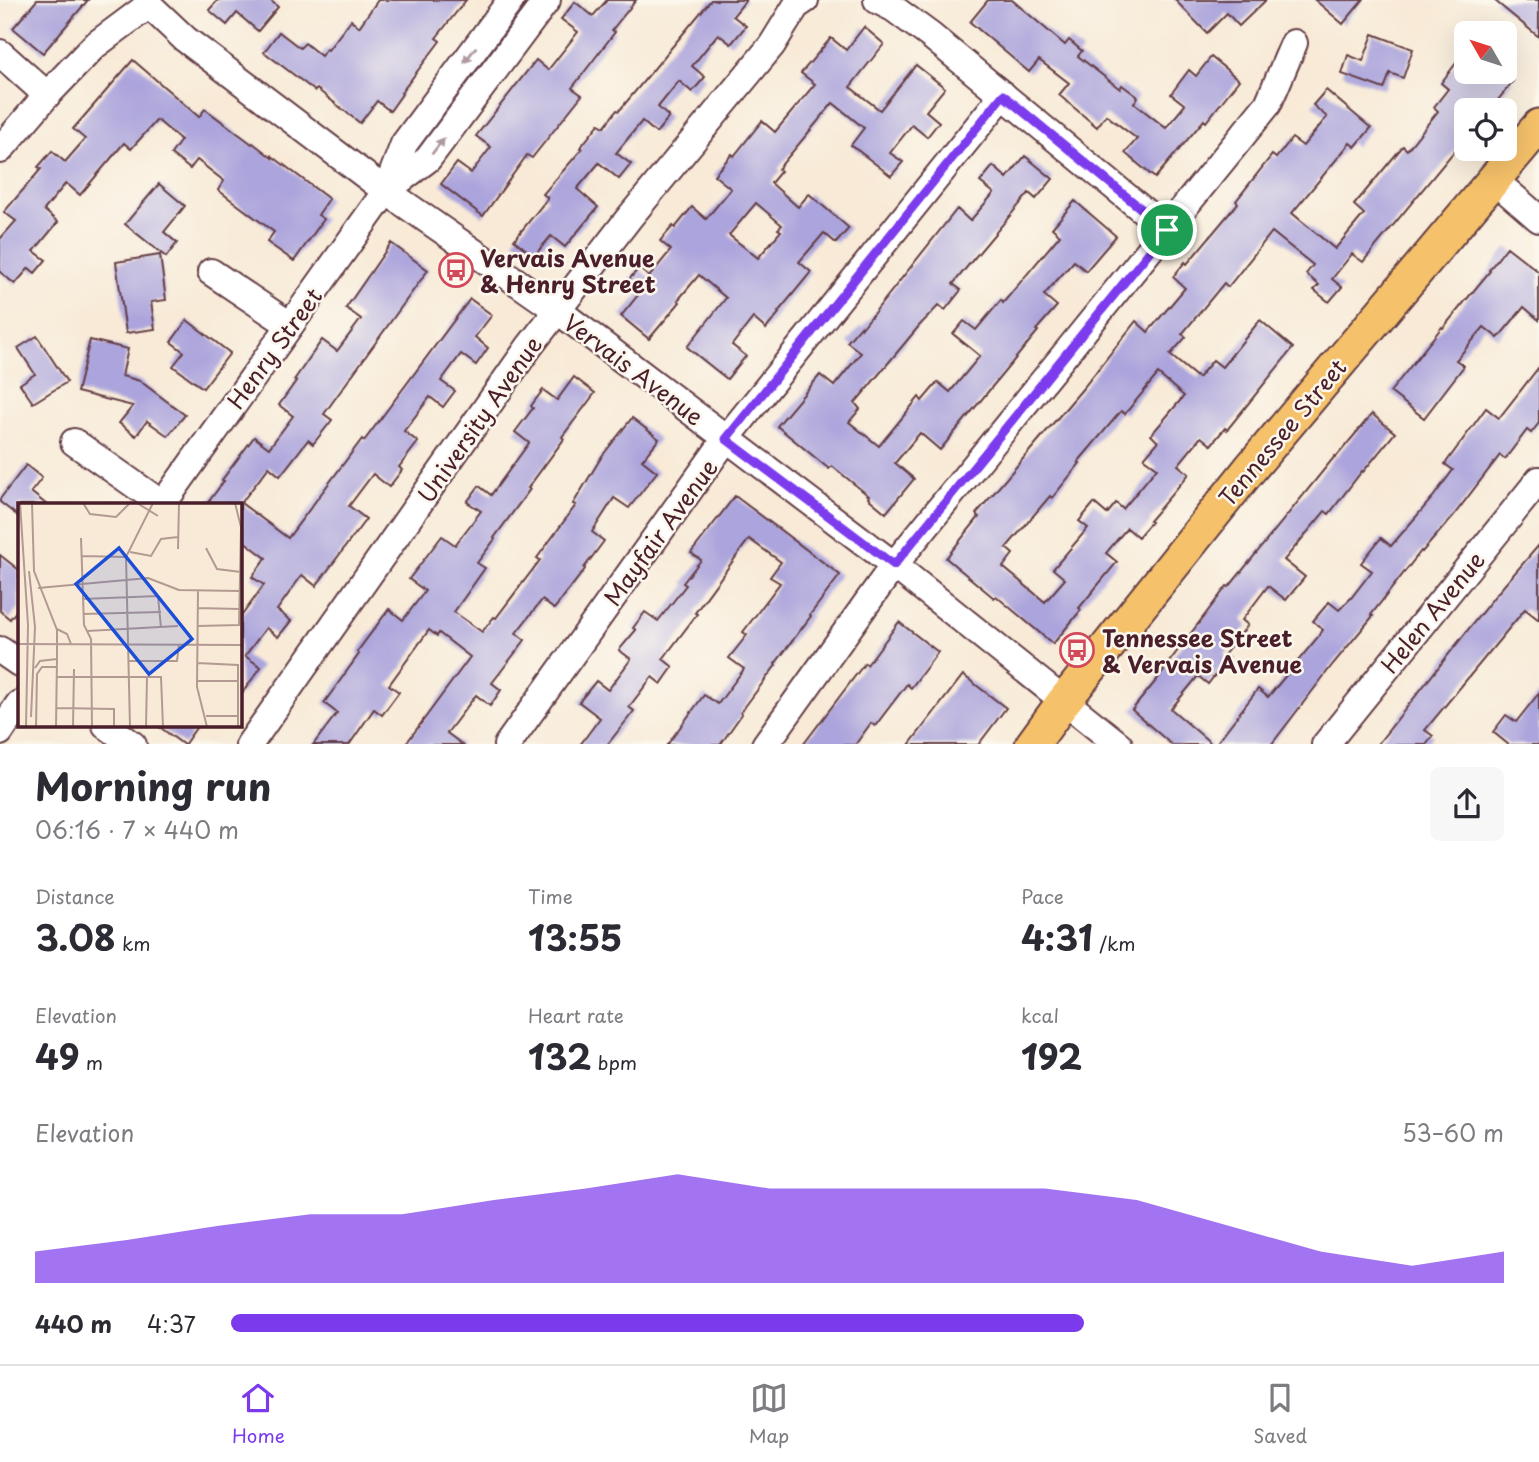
<!DOCTYPE html>
<html lang="en">
<head>
<meta charset="utf-8">
<style>
  body { margin:0; font-family:"Playpen Sans",sans-serif; background:#f7f7f7; color:#2b2b33; height:100vh; display:flex; flex-direction:column; font-size:26px; white-space:nowrap }
  * { box-sizing:border-box; margin:0 }
  p { font-size:23px; color:#7c7c81 }
  .icon { flex:none; width:38px; height:38px; fill:none; stroke:currentColor; stroke-width:2; stroke-linecap:round; stroke-linejoin:round }
  .map { position:relative; height:744px; overflow:hidden }
  .details { display:flex; flex-direction:column; background:#fff; flex:1 }
  .details>* { flex:none }
  .needle { width:46px; rotate:309deg }
  .fabs { position:absolute; left:1454px; top:21px; display:grid; gap:14px }
  .fabs a { display:grid; place-items:center; width:63px; height:63px; border-radius:10px; background:#fff; box-shadow:0 7px 28px #0002; font-size:35px }
  .pin { position:absolute; display:grid; place-items:center; width:60px; height:60px; color:#fff; margin:-30px; border:4px solid #fff; border-radius:50%; box-shadow:0 2px 7px #0007 }
  .round { display:grid; place-items:center; flex:none; width:74px; height:74px; border-radius:10px; background:#f7f7f7 }
  .summary { display:flex; align-items:center; justify-content:space-between; height:119px; padding:0 35px }
  h1 { font-size:38px; font-weight:700; line-height:52px }
  .metrics { display:grid; grid-template-columns:repeat(3,1fr); gap:10px; height:119px; padding:7px 35px }
  .metrics div { display:grid; align-content:center }
  .metrics b { font-size:35px; font-weight:700 }
  .metrics small { font-size:19px; font-weight:400 }
  .metrics p { font-size:19px }
  .chart { height:196px; padding:14px 35px }
  .chart p { display:flex; justify-content:space-between }
  .chart svg { width:100%; height:126px; margin-top:7px; fill:#7c3aed; opacity:.7 }
  ul { padding:0 35px; list-style:none; font-size:23px }
  li { display:grid; grid-template-columns:112px 84px 1fr; align-items:center; height:52px }
  li i { height:18px; border-radius:9px; background:#7c3aed }
  .tab-bar { display:flex; justify-content:space-around; align-items:center; height:98px; border-top:2px solid #e1e1e2; background:#fff; font-size:19px; color:#7c7c81 }
  .tab-bar a { display:grid; justify-items:center; gap:4px }
  .tab-bar .on { color:#7c3aed }
  .map>svg:first-child { display:block }
</style>
</head>
<body>
<div class="map">
<svg width="1539" height="745" viewBox="0 0 1539 745">
  <rect width="100%" height="100%" fill="#fbf7ec"/>
  <filter id="ink" filterUnits="userSpaceOnUse"><feTurbulence type="fractalNoise" baseFrequency=".0143" numOctaves="2"/><feDisplacementMap in="SourceGraphic" scale="14" xChannelSelector="R" yChannelSelector="G"/><feConvolveMatrix kernelMatrix="1 2 1 2 8 2 1 2 1" color-interpolation-filters="sRGB"/></filter>
  <filter id="wash" filterUnits="userSpaceOnUse"><feTurbulence type="fractalNoise" baseFrequency=".00686" numOctaves="4" result="noise"/><feDisplacementMap in="SourceGraphic" scale="28" xChannelSelector="R" yChannelSelector="G"/><feGaussianBlur stdDeviation="1.57" result="paint"/><feColorMatrix in="noise" values="0 0 0 0 0 0 0 0 0 0 0 0 0 0 0 0 0 1.4 0 .05"/><feComposite in="paint" operator="in"/></filter>
  <g filter="url(#wash)">
    <rect width="100%" height="100%" fill="#f8ead7"/>
    <g id="blocks">
      <g fill="#aca4dc" fill-rule="evenodd">
        <polygon points="37,0 88,0 43,53 13,28"/>
        <polygon points="218,0 270,0 278,7 258,31 237,13 227,25 209,10"/>
        <polygon points="378,0 466,0 436,38 440,41 401,93 402,94 390,111 377,101 360,123 317,89 315,91 264,52 279,32 300,48 305,43 321,56 326,49 328,50 351,20 359,27"/>
        <polygon points="607,0 636,0 612,30 615,32 572,88 582,95 532,158 527,155 483,216 441,184 457,163 471,173 491,147 476,136 536,60 548,70 578,32 561,19 575,2 593,16"/>
        <polygon points="711,0 746,0 733,16 746,26 731,44 718,34 692,66 705,77 692,92 679,81 658,107 669,117 656,133 642,121 616,153 631,164 619,179 599,163 577,189 598,207 565,247 551,236 534,256 514,240 548,198 543,194 582,149 580,148 599,124 604,127 617,110 619,111"/>
        <polygon points="988,0 1012,0 1065,45 1069,40 1082,51 1078,56 1120,89 1122,85 1138,97 1134,103 1166,128 1185,105 1171,94 1189,70 1196,76 1211,57 1239,80 1206,122 1204,120 1155,178 1125,153 1137,139 1106,115 1097,127 1059,95 1069,83 1039,60 1029,72 970,22"/>
        <polygon points="1175,0 1266,0 1239,26 1227,13 1207,33"/>
        <polygon points="1315,0 1363,0 1343,24"/>
        <polygon points="1494,0 1539,0 1539,37"/>
        <path d="M 864,27 L 884,44 L 850,87 L 880,110 L 916,65 L 945,88 L 926,111 L 939,122 L 927,137 L 912,125 L 890,153 L 903,162 L 891,176 L 851,145 L 864,128 L 833,103 L 778,169 L 781,171 L 771,183 L 798,207 L 809,194 L 849,228 L 836,243 L 824,233 L 799,262 L 811,272 L 778,312 L 779,313 L 766,329 L 753,318 L 732,345 L 746,356 L 727,379 L 687,347 L 726,298 L 699,275 L 678,300 L 680,302 L 649,339 L 621,316 L 639,294 L 626,283 L 639,268 L 649,277 L 671,250 L 660,241 L 673,226 L 675,228 L 692,207 L 706,219 L 731,189 L 714,175 L 732,154 L 734,156 L 762,121 L 775,132 L 815,84 L 801,73 L 831,38 L 846,50 ZM 756,203 L 782,225 L 778,229 L 781,231 L 758,258 L 729,235 Z"/>
        <polygon points="1373,34 1413,49 1403,78 1390,73 1384,89 1342,74 1348,55 1363,61"/>
        <path d="M 1466,50 L 1466,72 L 1500,72 L 1513,81 L 1490,110 L 1466,110 L 1466,137 L 1363,262 L 1352,254 L 1332,279 L 1342,287 L 1329,302 L 1314,290 L 1319,285 L 1306,274 L 1313,265 L 1272,232 L 1228,287 L 1224,283 L 1182,334 L 1186,337 L 1170,355 L 1198,378 L 1213,360 L 1222,367 L 1260,320 L 1293,348 L 1227,430 L 1225,428 L 1211,445 L 1201,437 L 1178,465 L 1189,474 L 1149,521 L 1151,522 L 1138,537 L 1127,528 L 1106,553 L 1117,562 L 1079,608 L 1081,610 L 1053,644 L 996,596 L 994,598 L 946,558 L 979,517 L 976,514 L 1084,387 L 1136,321 L 1148,332 L 1185,288 L 1173,277 L 1185,262 L 1187,264 L 1238,203 L 1236,201 L 1272,155 L 1276,158 L 1292,138 L 1303,146 L 1327,117 L 1313,105 L 1326,90 L 1371,128 L 1355,147 L 1350,143 L 1292,213 L 1335,249 L 1364,214 L 1354,205 L 1403,146 L 1407,150 L 1438,111 L 1434,107 L 1448,89 L 1441,83 ZM 1158,374 L 1184,396 L 1151,435 L 1158,442 L 1144,458 L 1157,468 L 1123,509 L 1116,503 L 1107,514 L 1094,503 L 1079,521 L 1088,528 L 1053,569 L 1065,579 L 1045,602 L 1003,567 L 1013,554 L 1006,548 L 1050,496 L 1052,498 L 1080,463 L 1078,462 L 1121,411 L 1125,414 Z"/>
        <polygon points="133,60 199,117 205,109 252,144 253,143 272,158 272,156 329,199 318,215 324,219 294,261 267,242 274,232 218,190 224,181 197,160 190,169 171,154 181,140 157,120 131,149 124,143 80,195 66,183 44,210 58,222 34,251 46,260 35,273 29,268 15,284 0,272 0,239 16,221 4,212 41,169 38,167 52,151 65,162 85,139 73,129"/>
        <polygon points="1025,156 1053,179 1036,199 1029,193 971,262 953,284 961,290 945,310 939,305 919,326 855,403 860,409 849,422 879,446 919,397 922,401 938,382 950,392 980,356 953,334 964,321 976,330 1001,300 1003,303 1060,235 1052,228 1075,201 1116,236 1086,271 1074,261 1044,295 1057,306 1036,330 1038,331 940,450 920,433 895,463 914,479 886,513 868,498 869,496 832,466 829,469 777,426 820,375 834,386 861,353 847,342 861,326 862,328 957,209 970,221 994,193 980,182 993,166 1007,178"/>
        <polygon points="159,184 185,206 164,232 177,243 166,257 125,224"/>
        <polygon points="391,243 428,270 324,414 332,420 313,444 308,440 280,476 269,467 241,503 288,538 362,439 364,441 470,299 492,315 475,337 488,348 476,365 461,354 441,381 455,391 443,407 430,397 404,431 418,442 399,467 402,470 389,487 373,474 349,506 366,519 316,586 302,575 277,610 291,621 278,637 266,628 245,656 261,667 240,696 240,618 264,585 252,577 266,558 240,538 240,505 206,505 224,481 222,480 254,437 269,448 293,416 279,405 296,381 294,380 322,340 337,351 361,319 346,308"/>
        <polygon points="1507,247 1539,272 1539,320 1524,307 1498,338 1484,327 1456,360 1464,366 1424,418 1390,392 1442,327 1443,328 1490,271 1489,270"/>
        <polygon points="160,255 166,300 151,302 155,329 126,333 116,262"/>
        <polygon points="187,320 230,353 203,388 173,366 184,352 171,342"/>
        <polygon points="37,336 67,382 33,403 20,384 35,374 18,348"/>
        <polygon points="90,340 128,349 122,376 140,381 185,415 168,436 147,421 136,436 119,423 133,406 77,392"/>
        <polygon points="1539,367 1539,423 1531,433 1527,430 1505,459 1500,455 1454,515 1422,552 1421,551 1371,615 1373,616 1333,664 1271,745 1215,745 1258,689 1268,697 1318,637 1323,630 1313,621 1329,602 1339,610 1351,598 1372,571 1361,563 1381,538 1391,546 1433,497 1453,470 1445,464 1486,408 1499,418"/>
        <polygon points="574,377 595,393 562,437 564,439 528,488 530,489 494,538 495,539 477,563 485,568 454,612 482,632 494,617 496,618 540,560 537,558 576,505 573,504 602,456 632,418 659,439 642,460 657,472 629,508 614,498 592,532 604,541 584,568 585,569 554,609 542,600 516,633 525,640 492,683 501,690 490,706 476,695 447,733 463,745 405,745 470,657 439,633 437,636 429,630 389,685 399,692 382,715 374,709 349,745 313,745 337,713 324,703 359,654 357,652 389,609 403,620 425,591 409,579 442,536 455,545 481,511 467,502 479,486 491,495 529,443 515,432 533,408 531,406 543,390 557,400"/>
        <polygon points="1372,414 1395,433 1363,472 1362,471 1329,514 1325,511 1284,560 1305,577 1286,600 1268,586 1242,620 1248,625 1224,655 1228,658 1208,684 1198,676 1171,709 1213,745 1172,745 1132,710 1164,671 1163,670 1227,586 1229,587 1335,456 1336,457"/>
        <polygon points="26,465 42,478 31,492 47,505 19,505 19,517 0,502 0,499"/>
        <polygon points="735,496 840,575 810,615 811,616 775,664 776,665 741,712 742,714 720,745 667,745 704,695 718,704 744,669 729,658 747,635 743,632 780,583 770,577 781,562 749,539 695,613 697,614 663,659 673,667 661,684 652,677 629,707 634,711 607,745 580,745 600,718 579,702 596,681 608,690 631,659 619,650 636,630 633,628 645,612 658,621 686,585 683,583 701,560 691,553"/>
        <polygon points="1539,545 1539,620 1525,609 1425,730 1433,736 1426,745 1377,745 1494,597"/>
        <polygon points="0,555 19,570 19,608 10,619 0,611"/>
        <polygon points="899,622 938,652 911,688 907,684 875,726 871,723 855,745 803,745 865,663 867,665"/>
        <polygon points="963,675 1006,708 978,745 909,745"/>
        <polygon points="1539,693 1539,745 1509,745 1493,732 1506,715 1516,722"/>
        <polygon points="157,725 198,725 184,745"/>
      </g>
    </g>
  </g>
  <g filter="url(#ink)">
    <use href="#blocks" fill-opacity="0" stroke="#643d45" stroke-width="2"/>
    <g fill="none" stroke-linecap="round" stroke-linejoin="round">
      <g stroke="#643d45" stroke-width="30">
        <g id="minor">
          <polyline points="147,0 149,5 185,39 386,191 557,310 894,565 1119,745"/>
          <polyline points="877,0 893,8 931,36 1167,230"/>
          <polyline points="0,53 47,95"/>
          <polyline points="0,150 47,95 94,46 149,5"/>
          <polyline points="1494,180 1539,219"/>
          <polyline points="386,191 428,159 547,0"/>
          <polyline points="211,272 290,325"/>
          <polyline points="74,442 162,504"/>
          <polyline points="162,505 386,191 404,144 511,0"/>
          <polyline points="0,650 19,663"/>
          <polyline points="106,725 133,745"/>
          <polyline points="0,732 19,704"/>
          <polyline points="249,745 529,347 629,218 772,45 796,6 805,0"/>
          <polyline points="507,745 726,439 1003,95"/>
          <polyline points="765,745 894,565 1268,104 1294,43"/>
          <polyline points="1325,745 1539,480"/>
        </g>
      </g>
      <g stroke="#643d45" stroke-width="37">
        <polyline id="major" points="1032,745 1064,701 1249,470 1539,126"/>
      </g>
      <use href="#minor" stroke="#fff" stroke-width="26"/>
      <use href="#major" stroke="#f5c16b" stroke-width="33"/>
    </g>
    <defs><path id="oneway-solid" d="M-6-.8H1V-3.2L6.5 0L1 3.2V.8H-6Z" transform="scale(1.75)"/></defs>
    <g fill="#ae9aa0">
      <use href="#oneway-solid" transform="translate(470 55) rotate(127)"/>
      <use href="#oneway-solid" transform="translate(438 146) rotate(-53)"/>
    </g>
  </g>
  <g fill="none" stroke-linecap="round" stroke-linejoin="round" filter="url(#ink)">
    <g stroke="#fff" stroke-width="14">
      <polygon id="route" points="1003,95 1167,230 894,565 726,439"/>
    </g>
    <use href="#route" stroke="#7c3aed" stroke-width="9"/>
  </g>
  <defs>
    <g id="bus-ring" transform="scale(1.75)"><circle r="9.5" fill="#fbf7ec" stroke="#d1495b" stroke-width="1.5"/><path d="M-5-6H5V4H4V6H2V4H-2V6H-4V4H-5ZM-3.5-4V0h7V-4ZM-3.5 1.2v1.5H-2V1.2ZM2 1.2v1.5H3.5V1.2Z" fill="#d1495b"/></g>
  </defs>
  <g fill-rule="evenodd">
    <use href="#bus-ring" x="456" y="270"/>
    <use href="#bus-ring" x="1077" y="650"/>
  </g>
  <g text-anchor="middle" dominant-baseline="central" stroke-width="5" stroke-linejoin="round" paint-order="stroke">
    <g font-size="23" font-weight="bold" fill="#4a1f2b" stroke="#fbf7ec" text-anchor="start">
      <text x="480" y="257">Vervais Avenue<tspan x="480" dy="26">&amp; Henry Street</tspan></text>
      <text x="1102" y="637">Tennessee Street<tspan x="1102" dy="26">&amp; Vervais Avenue</tspan></text>
    </g>
    <g font-size="23" fill="#4a1f2b" stroke="#fbf7ec">
      <text transform="translate(274 348) rotate(-54)">Henry Street</text>
      <text transform="translate(634 369) rotate(37)">Vervais Avenue</text>
      <text transform="translate(479 419) rotate(-55)">University Avenue</text>
      <text transform="translate(1282 432) rotate(-50)">Tennessee Street</text>
      <text transform="translate(660 532) rotate(-54)">Mayfair Avenue</text>
      <text transform="translate(1432 612) rotate(-51)">Helen Avenue</text>
    </g>
  </g>
  <g transform="translate(18 503)">
    <rect width="224" height="224" fill="#f8ead7"/>
    <path fill="none" stroke="#b29992" stroke-width="2" d="M 2,0 L 10,122 L 8,224M 14,0 L 16,68 L 39,127 L 39,155M 65,0 L 72,11 L 98,14 L 112,0M 119,0 L 140,13M 63,35 L 66,122 L 73,136 L 74,224M 188,45 L 199,66 L 223,69M 160,46 L 161,0M 112,49 L 133,53 L 143,36 L 160,34M 0,53 L 0,115M 64,53 L 108,54M 11,68 L 17,124 L 13,214M 20,85 L 130,75 L 161,87M 160,87 L 222,88M 180,88 L 179,184 L 189,224M 64,96 L 140,93 L 143,125M 179,105 L 222,106M 65,111 L 143,109M 179,123 L 221,122 L 223,24 L 217,0M 39,126 L 49,131 L 53,141M 69,128 L 160,123M 0,141 L 224,142M 111,158 L 159,158 L 161,142M 179,160 L 220,162 L 220,224M 17,165 L 22,158 L 39,156M 39,174 L 143,174 L 145,224M 179,178 L 221,178M 39,205 L 96,206 L 96,224M 188,213 L 220,213M 18,224 L 19,171 L 24,164 L 39,164M 38,224 L 39,155M 55,224 L 56,166M 112,224 L 108,54 L 135,0M 128,224 L 129,174"/>
    <path fill="#1d4ed8" fill-opacity="0.15" stroke="#1d4ed8" stroke-width="3.5" d="M 101,45 L 174,136 L 131,171 L 58,81 Z"/>
    <rect width="224" height="224" fill="none" stroke="#4a1f2b" stroke-width="3.5"/>
  </g>
</svg>
<div class="fabs">
<a><svg class="needle" viewBox="-14 -14 28 28"><path d="M0-13l5 13h-10z" fill="#e53935"/><path d="M0 13l5-13h-10z" fill="#7c7c81"/></svg></a>
<a><svg class="icon" aria-label="locate" viewBox="0 0 24 24"><circle cx="12" cy="12" r="6"/><path d="M12 2v4M12 18v4M2 12h4M18 12h4"/></svg></a>
</div>
<div class="pin" style="left:1167px;top:230px;background:#1e9e55"><svg class="icon" aria-label="arrive" viewBox="0 0 24 24"><path d="M6 21V4h12l-3 4 3 4H6"/></svg></div>
</div>
<section class="details">
<div class="summary"><div><h1>Morning run</h1><p>06:16 · 7 × 440 m</p></div><a class="round"><svg class="icon" aria-label="share" viewBox="0 0 24 24"><path d="M12 15V3M7 8l5-5 5 5M5 13v7h14v-7"/></svg></a></div>
<div class="metrics">
<div><p>Distance</p><b>3.08<small> km</small></b></div>
<div><p>Time</p><b>13:55</b></div>
<div><p>Pace</p><b>4:31<small> /km</small></b></div>
</div>
<div class="metrics">
<div><p>Elevation</p><b>49<small> m</small></b></div>
<div><p>Heart rate</p><b>132<small> bpm</small></b></div>
<div><p>kcal</p><b>192</b></div>
</div>
<div class="chart"><p><span>Elevation</span>53–60 m</p>
<svg viewBox="0 0 160 44" preserveAspectRatio="none"><path d="M0 44V33L10 29L20 24L30 20L40 20L50 15L60 11L70 6L80 11L90 11L100 11L110 11L120 15L130 24L140 33L150 38L160 33V44z"/></svg>
</div>
<ul>
<li><b>440 m</b>4:37<i style="width:67%"></i></li>
</ul>
</section>
<nav class="tab-bar">
<a class="on"><svg class="icon" aria-label="home" viewBox="0 0 24 24"><path d="M3 11l9-7 9 7M6 9v11h12V9"/></svg>Home</a>
<a><svg class="icon" aria-label="map" viewBox="0 0 24 24"><path d="M3 6l6-2 6 2 6-2v14l-6 2-6-2-6 2zM9 4v14M15 6v14"/></svg>Map</a>
<a><svg class="icon" aria-label="saved" viewBox="0 0 24 24"><path d="M7 4h10v16l-5-4-5 4z"/></svg>Saved</a>
</nav>
</body>
</html>
